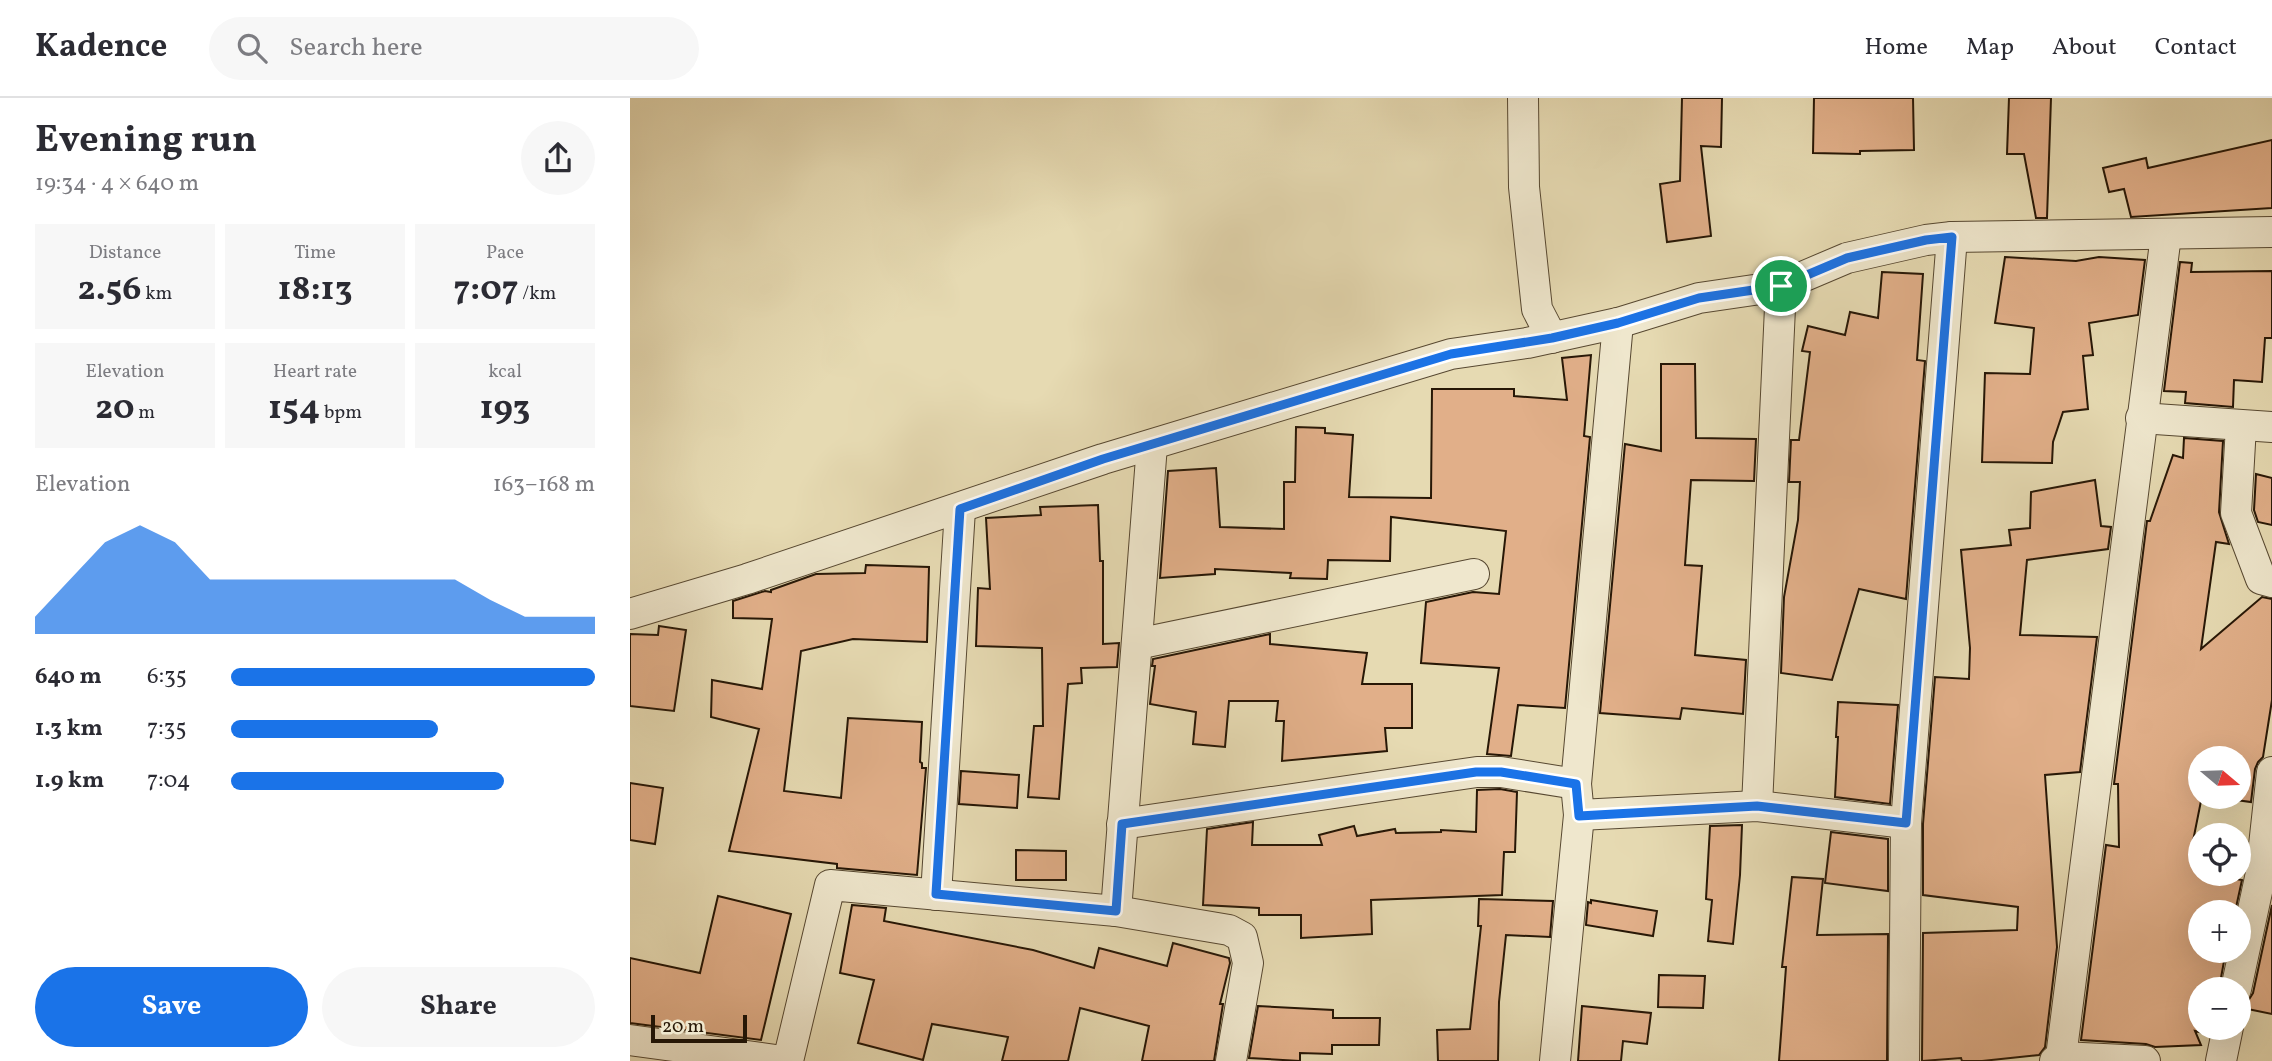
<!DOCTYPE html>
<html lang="en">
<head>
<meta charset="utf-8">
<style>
  body { margin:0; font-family:Vollkorn,serif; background:#f7f7f7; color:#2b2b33; height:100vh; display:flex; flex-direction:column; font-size:26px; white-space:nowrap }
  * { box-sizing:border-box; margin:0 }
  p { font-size:23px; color:#7c7c81 }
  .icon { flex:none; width:38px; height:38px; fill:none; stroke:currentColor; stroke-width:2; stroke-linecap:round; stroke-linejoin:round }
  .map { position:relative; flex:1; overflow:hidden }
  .panel { display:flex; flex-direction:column; background:#fff; width:630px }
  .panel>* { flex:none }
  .needle { width:46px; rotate:109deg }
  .buttons { position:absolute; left:1558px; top:648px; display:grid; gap:14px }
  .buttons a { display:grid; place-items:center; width:63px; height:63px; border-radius:50%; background:#fff; box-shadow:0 7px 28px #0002; font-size:35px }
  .scale { position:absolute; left:21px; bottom:18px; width:96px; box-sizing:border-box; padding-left:7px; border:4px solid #271706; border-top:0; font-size:19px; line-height:24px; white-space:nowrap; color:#271706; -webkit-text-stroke:5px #efe7cd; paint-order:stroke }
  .pin { position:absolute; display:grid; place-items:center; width:60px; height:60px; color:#fff; margin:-30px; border:4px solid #fff; border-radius:50%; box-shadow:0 2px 7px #0007 }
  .round { display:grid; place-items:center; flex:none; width:74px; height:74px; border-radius:37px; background:#f7f7f7 }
  .summary { display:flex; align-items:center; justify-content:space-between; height:119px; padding:0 35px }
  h1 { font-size:38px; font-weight:700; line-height:52px }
  .figures { display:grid; grid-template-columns:repeat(3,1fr); gap:10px; height:119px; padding:7px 35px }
  .figures div { display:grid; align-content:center; border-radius:0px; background:#f7f7f7; text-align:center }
  .figures b { font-size:35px; font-weight:700 }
  .figures small { font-size:19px; font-weight:400 }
  .figures p { font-size:19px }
  .chart { height:196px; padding:14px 35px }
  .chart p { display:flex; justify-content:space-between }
  .chart svg { width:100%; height:126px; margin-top:7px; fill:#1a73e8; opacity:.7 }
  .primary-button { display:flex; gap:14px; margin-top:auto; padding:14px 35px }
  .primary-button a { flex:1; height:80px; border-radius:42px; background:#1a73e8; color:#fff; font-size:28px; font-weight:700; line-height:80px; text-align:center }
  .primary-button a+a { background:#f7f7f7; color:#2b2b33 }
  ul { padding:0 35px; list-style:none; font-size:23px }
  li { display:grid; grid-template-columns:112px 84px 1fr; align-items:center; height:52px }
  li i { height:18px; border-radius:9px; background:#1a73e8 }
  header { display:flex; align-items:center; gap:42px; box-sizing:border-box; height:98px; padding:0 35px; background:#fff; border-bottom:2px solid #e1e1e2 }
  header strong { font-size:33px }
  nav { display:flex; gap:38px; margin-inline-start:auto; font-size:24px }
  .search { width:490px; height:63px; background:#f7f7f7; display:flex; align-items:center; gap:18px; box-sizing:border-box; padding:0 24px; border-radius:38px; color:#7c7c81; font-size:26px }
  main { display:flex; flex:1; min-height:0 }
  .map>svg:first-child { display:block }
</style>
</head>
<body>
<header>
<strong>Kadence</strong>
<div class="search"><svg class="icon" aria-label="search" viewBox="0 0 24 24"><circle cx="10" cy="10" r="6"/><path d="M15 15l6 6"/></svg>Search here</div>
<nav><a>Home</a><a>Map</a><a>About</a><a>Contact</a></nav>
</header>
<main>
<section class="panel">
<div class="summary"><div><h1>Evening run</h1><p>19:34 · 4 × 640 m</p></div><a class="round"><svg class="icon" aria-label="share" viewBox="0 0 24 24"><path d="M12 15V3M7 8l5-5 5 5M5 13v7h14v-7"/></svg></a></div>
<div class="figures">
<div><p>Distance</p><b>2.56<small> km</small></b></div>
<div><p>Time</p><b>18:13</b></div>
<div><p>Pace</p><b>7:07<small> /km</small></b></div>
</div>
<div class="figures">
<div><p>Elevation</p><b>20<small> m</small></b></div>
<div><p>Heart rate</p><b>154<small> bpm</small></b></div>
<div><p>kcal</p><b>193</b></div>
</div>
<div class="chart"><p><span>Elevation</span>163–168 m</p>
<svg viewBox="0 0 160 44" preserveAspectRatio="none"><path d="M0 44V38L10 25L20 12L30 6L40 12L50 25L60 25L70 25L80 25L90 25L100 25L110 25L120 25L130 32L140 38L150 38L160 38V44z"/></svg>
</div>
<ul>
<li><b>640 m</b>6:35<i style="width:100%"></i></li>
<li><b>1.3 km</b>7:35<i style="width:57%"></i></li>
<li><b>1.9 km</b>7:04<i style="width:75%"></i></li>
</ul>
<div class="primary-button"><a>Save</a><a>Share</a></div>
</section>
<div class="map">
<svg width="1642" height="963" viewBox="0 0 1642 963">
  <rect width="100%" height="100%" fill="#e6dab2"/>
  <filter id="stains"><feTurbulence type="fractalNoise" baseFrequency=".00286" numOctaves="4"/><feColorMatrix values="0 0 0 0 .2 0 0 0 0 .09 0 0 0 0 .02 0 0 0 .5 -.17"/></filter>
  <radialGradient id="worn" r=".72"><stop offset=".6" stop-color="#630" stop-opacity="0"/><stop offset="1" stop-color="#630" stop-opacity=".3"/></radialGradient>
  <g fill="#e1af89" stroke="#271706" stroke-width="2">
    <polygon points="1052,0 1092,0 1091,49 1071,48 1081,138 1037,144 1030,86 1050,83"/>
    <polygon points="1184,0 1283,0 1284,52 1230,53 1230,56 1183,55"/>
    <polygon points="1379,0 1421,0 1417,120 1406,120 1394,56 1377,56"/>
    <polygon points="1642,42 1642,110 1501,119 1494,91 1479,94 1473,70 1516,60 1518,70"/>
    <polygon points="1375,159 1446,163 1469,159 1515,162 1508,217 1459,225 1463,257 1453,258 1458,311 1433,314 1423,344 1422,365 1352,364 1355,275 1400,276 1404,230 1365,225"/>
    <polygon points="1550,164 1562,165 1561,174 1642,173 1642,240 1635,240 1632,284 1604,282 1603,309 1555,305 1556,294 1534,293"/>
    <polygon points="1252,174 1293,176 1287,262 1295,263 1276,501 1229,491 1202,582 1151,575 1154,499 1168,422 1170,384 1159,384 1161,342 1169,342 1180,254 1172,253 1178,228 1215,237 1220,214 1248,220"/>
    <polygon points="961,257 954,338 960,339 935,610 888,607 881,658 857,656 869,570 791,565 796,504 843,494 869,496 876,433 761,419 760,463 698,462 697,481 660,480 661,475 585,471 585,476 530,480 538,373 586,370 590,429 654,431 654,384 665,384 666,329 695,330 695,335 723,337 719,399 801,400 802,291 884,291 884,298 937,302 932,260"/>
    <polygon points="1031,266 1065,266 1066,340 1126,341 1124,383 1061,382 1055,467 1072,468 1065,557 1116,562 1113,616 1052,610 1050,621 970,615 995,346 1031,353"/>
    <polygon points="1554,340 1593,343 1589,414 1599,446 1586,444 1571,551 1632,499 1642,501 1642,602 1633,659 1628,664 1625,671 1621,704 1577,698 1608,698 1608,660 1570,660 1570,698 1572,698 1561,753 1569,755 1567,775 1612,782 1605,814 1570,814 1570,852 1596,852 1589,891 1570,891 1570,929 1575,929 1574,935 1565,933 1571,947 1525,949 1516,946 1451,942 1476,747 1489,749 1488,686 1484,686 1517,423 1520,423 1543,357 1553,360"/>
    <polygon points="1626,376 1642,380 1642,427 1628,424 1624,412"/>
    <polygon points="1465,382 1471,428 1481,429 1478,451 1397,462 1390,537 1467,539 1450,674 1415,677 1427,849 1415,949 1409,957 1352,963 1332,963 1331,960 1292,963 1293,835 1387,832 1388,809 1293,797 1293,726 1305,579 1339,581 1340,550 1331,452 1381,447 1379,432 1400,430 1401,394"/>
    <polygon points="468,407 470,463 473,463 473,546 489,545 487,569 451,570 452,585 438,586 429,701 398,699 404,628 413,628 412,550 346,548 348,490 360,491 356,420 411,417 410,409"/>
    <polygon points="236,467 299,469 297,544 223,541 171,553 154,693 211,700 218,620 292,624 290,664 292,665 292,670 296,670 287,777 207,770 207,766 99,753 129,631 81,619 82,582 132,591 142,521 103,520 103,503 135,493 141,494 141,492 186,476 235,475"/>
    <polygon points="29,528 56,532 44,613 0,608 0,536 28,537"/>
    <polygon points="640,536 640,546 737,555 732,586 782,586 782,630 755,630 757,653 652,663 654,623 646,623 648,603 599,603 595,649 563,646 566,614 520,606 525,568 522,568 523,561"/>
    <polygon points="1208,604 1268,607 1260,706 1205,699 1208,639 1206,639"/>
    <polygon points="331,673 389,677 387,710 329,706"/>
    <polygon points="0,685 33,690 25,746 0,742"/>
    <polygon points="870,691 887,694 885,754 874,754 872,797 741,802 742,836 671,840 671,817 629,817 629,810 573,807 577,731 623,724 622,747 692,747 689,737 724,728 727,738 765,731 766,735 811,734 811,732 846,734 847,692"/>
    <polygon points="1112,727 1110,777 1103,846 1078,843 1082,802 1076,801 1080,728"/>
    <polygon points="1201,734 1258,741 1258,793 1195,785"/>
    <polygon points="386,752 436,753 436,782 386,782"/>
    <polygon points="1162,779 1193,781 1187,837 1258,836 1257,963 1149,963 1156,869 1152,869"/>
    <polygon points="88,798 161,816 131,942 0,925 0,860 70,875"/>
    <polygon points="849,801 923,803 920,839 876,837 869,904 868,963 808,963 807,932 840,931 851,828 848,828"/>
    <polygon points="961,802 1027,813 1023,838 956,827 958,804 961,805"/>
    <polygon points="222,807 256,810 254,823 403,852 464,870 469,850 537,868 543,845 599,860 600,865 590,906 593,906 584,963 512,963 519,928 450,910 438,963 372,963 378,939 302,926 293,962 228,945 244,882 210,875"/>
    <polygon points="1642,807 1642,916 1608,909 1618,903 1623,895"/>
    <polygon points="1029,877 1075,878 1073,910 1028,909"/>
    <polygon points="628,908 703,912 703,920 750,920 749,947 702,947 702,956 670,955 670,963 619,960"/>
    <polygon points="952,908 1021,915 1017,946 993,943 991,963 948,963"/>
  </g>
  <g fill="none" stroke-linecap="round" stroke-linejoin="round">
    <g stroke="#574831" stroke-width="32">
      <g id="street">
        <polyline points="893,0 894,89 907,211 922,240"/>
        <polyline points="1511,320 1642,329"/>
        <polyline points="1611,328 1606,415 1631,481 1642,484"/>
        <polyline points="0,516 117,481 473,361 821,256 897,245 988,225 1069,200 1151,188 1217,160 1296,142 1322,139 1642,134"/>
        <polyline points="507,546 844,476"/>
        <polyline points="1127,708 1151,188"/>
        <polyline points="949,717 1127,708 1276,725"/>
        <polyline points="492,726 847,674 871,674 946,686"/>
        <polyline points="306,797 330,411"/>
        <polyline points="486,813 522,347"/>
        <polyline points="1606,891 1631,775 1642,674"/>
        <polyline points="0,942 153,963"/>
        <polyline points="1431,959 1536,137"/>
        <polyline points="158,963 200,787 486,813 599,832 612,839 618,865 601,963"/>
        <polyline points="925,963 949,717 946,686 988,225"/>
        <polyline points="1274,963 1276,725 1322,139"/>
        <polyline points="1425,963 1431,959 1515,963"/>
        <polyline points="1591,963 1598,929"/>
      </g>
    </g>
    <use href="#street" stroke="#efe7cd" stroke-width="30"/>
  </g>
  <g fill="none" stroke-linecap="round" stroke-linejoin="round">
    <g stroke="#fff" stroke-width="14">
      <polygon id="route" points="1322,139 1276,725 1127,708 949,718 946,686 871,674 846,674 492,726 486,813 306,796 330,411 473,361 821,256 922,240 988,225 1069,200 1151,188 1217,160 1296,142"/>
    </g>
    <use href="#route" stroke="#1a73e8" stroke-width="9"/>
  </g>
  <rect width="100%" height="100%" filter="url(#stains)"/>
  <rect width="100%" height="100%" fill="url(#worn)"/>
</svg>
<div class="buttons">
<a><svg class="needle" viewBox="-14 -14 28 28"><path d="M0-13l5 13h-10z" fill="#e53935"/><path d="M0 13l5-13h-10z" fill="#7c7c81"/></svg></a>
<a><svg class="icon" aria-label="locate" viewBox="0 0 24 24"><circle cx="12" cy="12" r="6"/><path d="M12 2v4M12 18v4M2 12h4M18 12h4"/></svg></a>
<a>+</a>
<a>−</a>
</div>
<div class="scale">20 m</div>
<div class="pin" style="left:1151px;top:188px;background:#1e9e55"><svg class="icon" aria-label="arrive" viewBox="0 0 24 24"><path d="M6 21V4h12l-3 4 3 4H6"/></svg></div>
</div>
</main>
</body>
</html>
